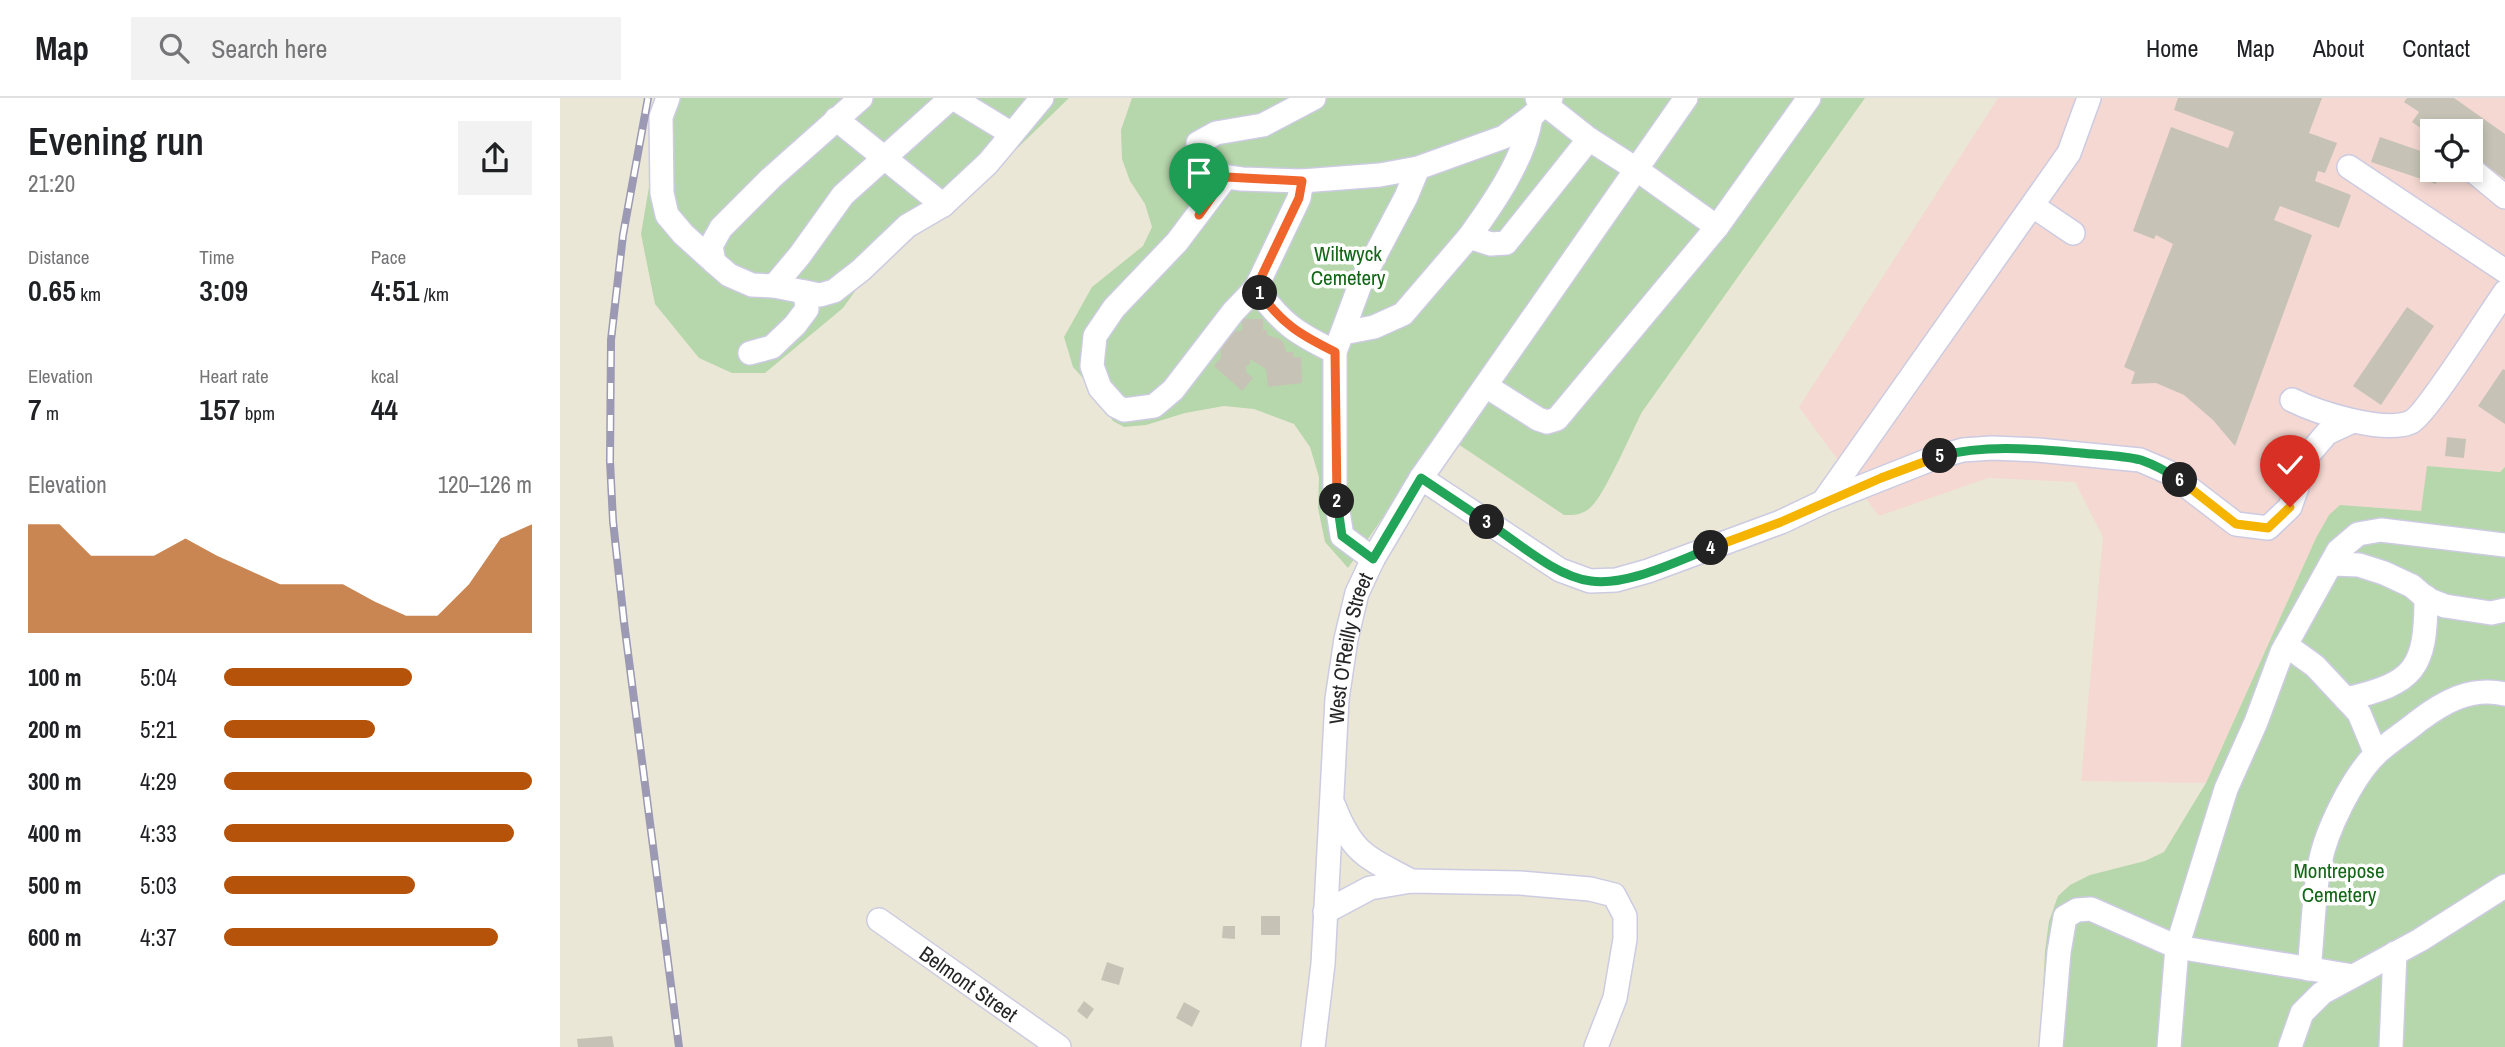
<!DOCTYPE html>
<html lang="en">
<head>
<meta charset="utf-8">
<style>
  body { margin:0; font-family:"Archivo Narrow",sans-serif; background:#f2f2f2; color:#202124; height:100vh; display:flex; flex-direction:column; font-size:26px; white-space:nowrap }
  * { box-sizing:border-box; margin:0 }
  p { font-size:23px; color:#757577 }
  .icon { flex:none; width:38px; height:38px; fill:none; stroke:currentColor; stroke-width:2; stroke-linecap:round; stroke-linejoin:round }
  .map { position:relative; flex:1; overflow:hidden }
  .sheet { display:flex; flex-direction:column; background:#fff; width:560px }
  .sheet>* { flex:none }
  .tools { position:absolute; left:1860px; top:21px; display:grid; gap:14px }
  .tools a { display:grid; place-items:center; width:63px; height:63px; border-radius:0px; background:#fff; box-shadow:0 4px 10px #0003; font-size:35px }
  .pin { position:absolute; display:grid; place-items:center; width:60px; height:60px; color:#fff; margin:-72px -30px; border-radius:50% 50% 50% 0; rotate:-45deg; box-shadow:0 0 7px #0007 }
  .pin .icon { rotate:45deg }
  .km { position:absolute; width:35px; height:35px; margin:-18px; border-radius:50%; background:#222; color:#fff; font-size:19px; line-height:35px; text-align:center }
  .round { display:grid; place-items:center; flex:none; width:74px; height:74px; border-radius:0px; background:#f2f2f2 }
  .headline { display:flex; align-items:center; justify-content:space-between; height:119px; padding:0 28px }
  h1 { font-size:38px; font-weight:600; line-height:52px }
  .figures { display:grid; grid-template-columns:repeat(3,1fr); gap:10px; height:119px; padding:7px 28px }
  .figures div { display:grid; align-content:center }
  .figures b { font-size:30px; font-weight:600 }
  .figures small { font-size:19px; font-weight:400 }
  .figures p { font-size:19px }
  .chart { height:196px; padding:14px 28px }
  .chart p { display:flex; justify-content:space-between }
  .chart svg { width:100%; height:126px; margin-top:7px; fill:#b45309; opacity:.7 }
  ul { padding:0 28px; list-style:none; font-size:23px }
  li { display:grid; grid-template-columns:112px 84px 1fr; align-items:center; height:52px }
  li i { height:18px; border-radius:9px; background:#b45309 }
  header { display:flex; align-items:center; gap:42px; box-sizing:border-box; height:98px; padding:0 35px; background:#fff; border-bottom:2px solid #e0e0e0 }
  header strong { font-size:33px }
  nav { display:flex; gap:38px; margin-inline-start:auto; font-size:24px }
  .search { width:490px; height:63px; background:#f2f2f2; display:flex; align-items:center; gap:18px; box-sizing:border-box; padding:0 24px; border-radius:0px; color:#757577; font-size:26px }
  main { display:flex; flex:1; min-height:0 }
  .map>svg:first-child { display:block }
</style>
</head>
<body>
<header>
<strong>Map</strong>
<div class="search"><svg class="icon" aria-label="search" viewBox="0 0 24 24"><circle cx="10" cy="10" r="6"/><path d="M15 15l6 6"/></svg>Search here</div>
<nav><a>Home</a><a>Map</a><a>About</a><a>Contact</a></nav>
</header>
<main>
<section class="sheet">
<div class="headline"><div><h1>Evening run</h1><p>21:20</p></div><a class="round"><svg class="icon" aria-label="share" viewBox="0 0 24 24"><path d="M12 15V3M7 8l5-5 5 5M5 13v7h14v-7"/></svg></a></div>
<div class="figures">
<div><p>Distance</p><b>0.65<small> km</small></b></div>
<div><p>Time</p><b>3:09</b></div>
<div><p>Pace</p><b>4:51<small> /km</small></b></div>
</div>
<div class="figures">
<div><p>Elevation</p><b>7<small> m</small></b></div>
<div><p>Heart rate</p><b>157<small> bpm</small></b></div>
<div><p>kcal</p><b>44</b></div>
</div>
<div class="chart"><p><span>Elevation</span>120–126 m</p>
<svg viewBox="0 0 160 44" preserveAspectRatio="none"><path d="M0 44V6L10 6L20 17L30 17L40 17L50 11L60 17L70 22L80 27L90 27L100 27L110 33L120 38L130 38L140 27L150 11L160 6V44z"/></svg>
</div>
<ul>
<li><b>100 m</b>5:04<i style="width:61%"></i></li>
<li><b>200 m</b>5:21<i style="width:49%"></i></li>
<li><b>300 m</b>4:29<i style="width:100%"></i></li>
<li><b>400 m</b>4:33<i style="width:94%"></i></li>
<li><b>500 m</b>5:03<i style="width:62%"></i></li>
<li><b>600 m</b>4:37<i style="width:89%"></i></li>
</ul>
</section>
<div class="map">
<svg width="1945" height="949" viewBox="0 0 1945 949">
  <rect width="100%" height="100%" fill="#ebe7d6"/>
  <path fill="#f4d8d1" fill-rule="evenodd" d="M 1438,0 L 1945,0 L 1945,369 L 1940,374 L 1868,368 L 1861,413 L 1780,407 L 1756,440 L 1646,685 L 1521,683 L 1543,439 L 1515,384 L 1428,380 L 1319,418 L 1239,309 ZM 1872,33 L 1911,33 L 1911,72 L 1872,72 Z"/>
  <g fill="#b6d6ab">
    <polygon points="104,0 509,0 441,66 316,164 283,210 205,275 172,275 139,260 95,206 81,136"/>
    <polygon points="572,0 1111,0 788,470 765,444 758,410 759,379 750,349 734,326 694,311 664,308 625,315 586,327 564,329 553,323 530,288 513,269 504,239 532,189 583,148 592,129 585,106 570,83 562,61 561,32"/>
    <path d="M 1137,0 L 1305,0 L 1082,314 C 1072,333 1044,399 1030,410 C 1022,417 1014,417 1004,417 L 898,346 Z"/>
    <polygon points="1867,368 1940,374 1945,369 1945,949 1480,949 1485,853 1489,823 1498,798 1510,787 1530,777 1585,763 1604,754 1646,685 1756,440 1769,417 1780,407 1861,413"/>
  </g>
  <g fill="#c6c3b6">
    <polygon points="1618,0 1762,0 1749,35 1777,45 1765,75 1758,73 1755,83 1791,97 1779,130 1720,108 1714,122 1752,137 1675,348 1653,322 1624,297 1596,285 1571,286 1575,274 1564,269 1613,146 1596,137 1594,141 1573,133 1611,29 1668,50 1674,34 1614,12"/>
    <polygon points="1847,0 1894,0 1945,36 1945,81 1911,57 1911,33 1886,33 1872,23 1865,33 1852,24 1859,14 1844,4"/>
    <polygon points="1820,39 1872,57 1872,72 1880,72 1876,86 1811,64"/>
    <polygon points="1847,209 1874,228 1821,307 1793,288"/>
    <polygon points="682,221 703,221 703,232 707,232 707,237 720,241 724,246 726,254 733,254 733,259 741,259 742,285 708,289 706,271 690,261 690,267 686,267 686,274 693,280 682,293 654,268 661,260 661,242 667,242 667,234 682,233"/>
    <polygon points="1943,271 1945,272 1945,326 1918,308"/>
    <polygon points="1887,339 1906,341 1904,360 1885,358"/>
    <rect x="701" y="818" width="19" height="19"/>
    <polygon points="663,828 675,828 675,841 662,840"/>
    <polygon points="547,864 564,870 559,887 541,882"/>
    <polygon points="524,903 534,911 527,921 517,913"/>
    <polygon points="624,904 640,913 632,929 616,920"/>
    <polygon points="52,938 54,949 18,949 17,941"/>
  </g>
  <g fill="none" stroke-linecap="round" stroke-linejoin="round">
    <g stroke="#cccbe2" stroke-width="26">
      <g id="minor">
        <polyline points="108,0 101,19 102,95 107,117 123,136 154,164"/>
        <polyline points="301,0 211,80 161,130 151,148 154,164 169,177 192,187 214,188 260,197 274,193 301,172 347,128 383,107 428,65 482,0"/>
        <polyline points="393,0 452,36"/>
        <polyline points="754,0 703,27 656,35 638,45 638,64 653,77 682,81 742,83 820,77 858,70 944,39 971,19 991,0"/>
        <polyline points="977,0 1029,41 1076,71 1157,129"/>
        <polyline points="276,21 383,107"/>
        <polyline points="1789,69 1945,173"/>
        <polyline points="1911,71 1945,99"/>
        <polyline points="666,79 617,144 554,210 535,238 532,268 540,290 556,308 564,312 594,308 613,292 673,214 696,190 739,100 742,83"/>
        <polyline points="1473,108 1513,135"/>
        <path d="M 909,139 C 933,106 965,60 971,19"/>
        <polyline points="214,188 240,157 283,97 391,0"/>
        <path d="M 696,190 C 722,226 736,235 775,254"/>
        <polyline points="783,235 814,229 843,216 909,139 931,146 946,145 1029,41"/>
        <polyline points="190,255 212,249 235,227 247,211 245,194"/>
        <polyline points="926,288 978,321 987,324 997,321 1157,129 1249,0"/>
        <path d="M 1732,302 C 1758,315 1825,336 1851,324 C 1866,317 1931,214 1945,194"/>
        <polyline points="861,380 1000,472 1030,483 1056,482 1088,473 1221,424 1263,404 1509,55 1529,0"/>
        <polyline points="1263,404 1374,360 1403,352 1432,350 1478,352 1580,362 1608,374 1676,426 1708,430 1730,409 1749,356 1767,335 1793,323"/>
        <polyline points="813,461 782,438 775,395 775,254 801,184 846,99 858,70"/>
        <polyline points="1771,466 1799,467 1824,475 1852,488 1867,501 1885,508 1931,515 1945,512"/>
        <polyline points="1726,547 1755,568 1799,615 1816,656"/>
        <path d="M 1786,601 C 1855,585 1866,571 1866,499"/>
        <path d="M 774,708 C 793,757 807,759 851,783"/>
        <polyline points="765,814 810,790 851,783 960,785 1030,791 1054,797 1065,818 1065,841 1055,900 1036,949"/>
        <path id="s1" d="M 319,822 L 499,949"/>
        <path d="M 1749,871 C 1753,836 1753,799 1760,765 C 1766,733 1792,680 1815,657 C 1827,645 1844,635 1857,624 C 1883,604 1911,588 1945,596"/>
        <path id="s2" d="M 753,949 L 763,866 L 777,601 L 786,541 L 797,495 L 813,461 L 861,380 L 1126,0"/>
        <polyline points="1491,949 1499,854 1505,819 1517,812 1531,811 1617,849 1793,878"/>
        <polyline points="1609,949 1617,849 1666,691 1696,624 1722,554 1778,453 1798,436 1821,432 1945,447"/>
        <polyline points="1730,949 1742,915 1762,895 1860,842 1945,788"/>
        <polyline points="1831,949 1835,855"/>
      </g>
    </g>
    <use href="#minor" stroke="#fff" stroke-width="23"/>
    <g stroke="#9b99b3" stroke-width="8">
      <polyline id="rail" points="88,0 63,137 51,242 50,363 53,423 64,524 119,949"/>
    </g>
    <use href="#rail" stroke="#fff" stroke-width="5" stroke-dasharray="16" stroke-linecap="butt"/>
  </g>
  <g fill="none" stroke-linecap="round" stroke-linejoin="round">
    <g stroke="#fff" stroke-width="14">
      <polyline id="split-1" points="639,117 666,79 742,83 739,100 696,190 700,195"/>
    </g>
    <g stroke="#fff" stroke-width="14">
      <path id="split-2" d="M 700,195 C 723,227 741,237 775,254 L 777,403"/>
    </g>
    <g stroke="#fff" stroke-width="14">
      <polyline id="split-3" points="777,403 782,438 813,461 861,380 927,424"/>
    </g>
    <g stroke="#fff" stroke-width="14">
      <path id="split-4" d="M 927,424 C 956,443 996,479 1031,483 C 1068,488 1117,463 1151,450"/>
    </g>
    <g stroke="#fff" stroke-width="14">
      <polyline id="split-5" points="1151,450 1221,424 1321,380 1380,358"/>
    </g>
    <g stroke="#fff" stroke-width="14">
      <path id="split-6" d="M 1380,358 C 1426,346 1474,351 1521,355 C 1541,357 1562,357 1581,362 C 1595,367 1608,374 1620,382"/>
    </g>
    <g stroke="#fff" stroke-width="14">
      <polyline id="split-7" points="1620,382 1676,426 1708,430 1730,409"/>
    </g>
    <use href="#split-1" stroke="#f0652b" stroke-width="9"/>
    <use href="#split-2" stroke="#f0652b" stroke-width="9"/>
    <use href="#split-3" stroke="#22a559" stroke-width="9"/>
    <use href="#split-4" stroke="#22a559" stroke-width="9"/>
    <use href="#split-5" stroke="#f5b400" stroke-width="9"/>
    <use href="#split-6" stroke="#22a559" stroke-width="9"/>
    <use href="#split-7" stroke="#f5b400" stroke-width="9"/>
  </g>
  <g text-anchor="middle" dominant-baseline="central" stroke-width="7" stroke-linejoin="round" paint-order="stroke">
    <g font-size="21" fill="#136716" stroke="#fff">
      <text x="788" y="155">Wiltwyck<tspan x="788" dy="24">Cemetery</tspan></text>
      <text x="1779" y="772">Montrepose<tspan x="1779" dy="24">Cemetery</tspan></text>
    </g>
    <g font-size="21" fill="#262626" stroke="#fff">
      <text stroke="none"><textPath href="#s2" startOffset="401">West O'Reilly Street</textPath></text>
      <text stroke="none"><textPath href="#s1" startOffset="110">Belmont Street</textPath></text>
    </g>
  </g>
</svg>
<div class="tools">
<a><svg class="icon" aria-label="locate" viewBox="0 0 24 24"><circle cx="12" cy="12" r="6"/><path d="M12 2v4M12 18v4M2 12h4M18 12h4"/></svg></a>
</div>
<div class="pin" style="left:639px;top:117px;background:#1e9e55"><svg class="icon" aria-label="arrive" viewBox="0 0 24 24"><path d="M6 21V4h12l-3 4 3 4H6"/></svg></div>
<div class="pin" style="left:1730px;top:409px;background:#d93025"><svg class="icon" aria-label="check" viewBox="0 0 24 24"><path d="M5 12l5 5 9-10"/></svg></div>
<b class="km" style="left:700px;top:195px">1</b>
<b class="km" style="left:777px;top:403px">2</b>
<b class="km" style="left:927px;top:424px">3</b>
<b class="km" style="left:1151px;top:450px">4</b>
<b class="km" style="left:1380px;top:358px">5</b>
<b class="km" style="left:1620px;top:382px">6</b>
</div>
</main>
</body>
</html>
